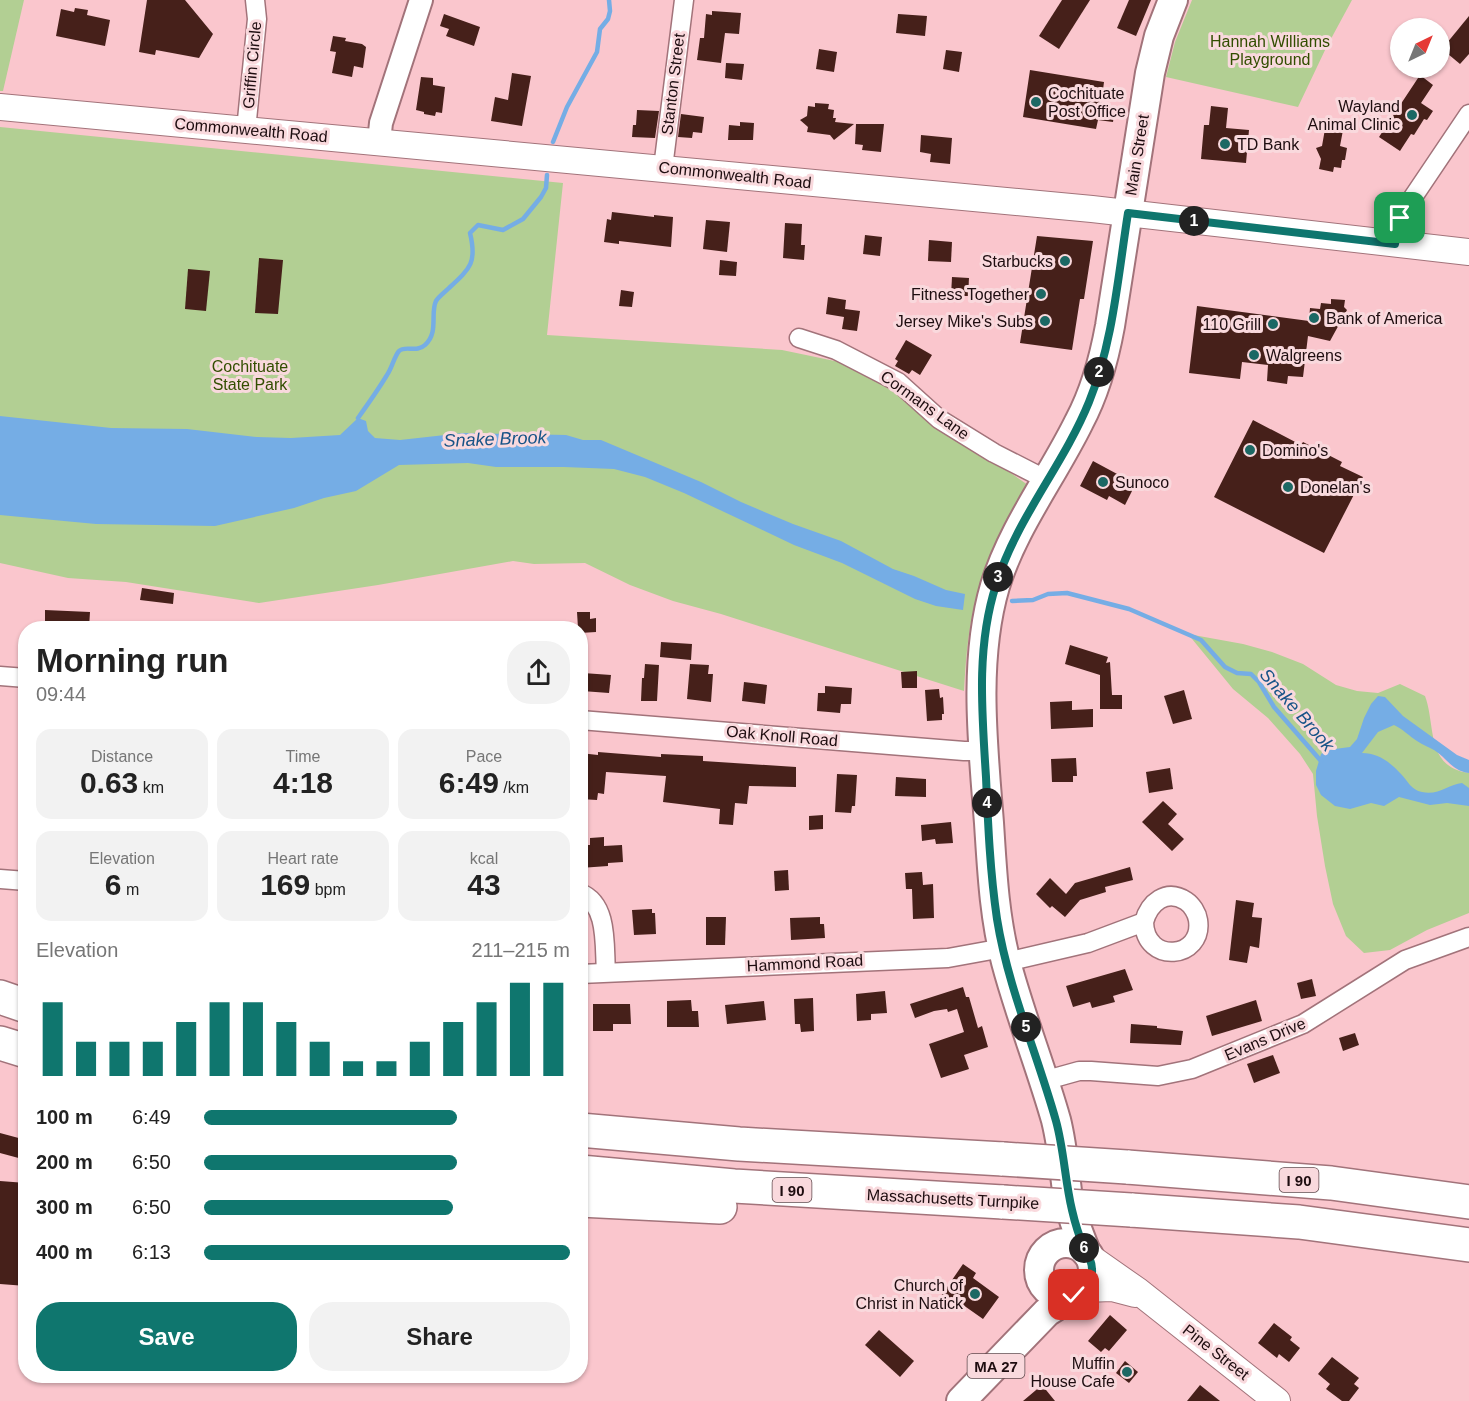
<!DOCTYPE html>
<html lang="en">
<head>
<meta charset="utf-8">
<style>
  body { margin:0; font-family:Arial,sans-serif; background:#f2f2f2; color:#222; height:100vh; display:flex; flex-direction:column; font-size:22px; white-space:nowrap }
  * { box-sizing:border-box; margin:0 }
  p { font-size:20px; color:#767676 }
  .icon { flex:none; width:33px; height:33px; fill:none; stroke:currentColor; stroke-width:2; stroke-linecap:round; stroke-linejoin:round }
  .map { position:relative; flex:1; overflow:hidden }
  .panel { position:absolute; left:18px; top:621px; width:570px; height:762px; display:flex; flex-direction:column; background:#fff; border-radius:24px; box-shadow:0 2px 4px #0004 }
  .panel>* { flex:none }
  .needle { width:39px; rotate:43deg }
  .controls { position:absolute; left:1390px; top:18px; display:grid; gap:12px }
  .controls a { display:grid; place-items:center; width:60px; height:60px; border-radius:50%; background:#fff; box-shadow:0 2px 4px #0004; font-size:30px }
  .pin { position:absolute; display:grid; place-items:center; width:51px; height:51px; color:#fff; margin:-26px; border-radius:12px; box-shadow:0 3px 9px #0006 }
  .km { position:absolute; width:30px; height:30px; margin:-15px; border-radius:50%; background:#222; color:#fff; font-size:16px; line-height:30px; text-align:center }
  .round { display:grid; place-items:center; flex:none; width:63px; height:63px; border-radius:24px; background:#f2f2f2 }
  .head { display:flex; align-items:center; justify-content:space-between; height:102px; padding:0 18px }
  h1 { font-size:33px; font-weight:700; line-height:45px }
  .metrics { display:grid; grid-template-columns:repeat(3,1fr); gap:9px; height:102px; padding:6px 18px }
  .metrics div { display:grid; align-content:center; border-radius:15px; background:#f2f2f2; text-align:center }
  .metrics b { font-size:30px; font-weight:700 }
  .metrics small { font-size:16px; font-weight:400 }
  .metrics p { font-size:16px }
  .chart { height:168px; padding:12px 18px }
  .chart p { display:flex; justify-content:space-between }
  .chart svg { width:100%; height:108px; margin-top:6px; stroke:#0f766e; stroke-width:6 }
  .cta { display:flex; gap:12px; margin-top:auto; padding:12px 18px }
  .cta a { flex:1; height:69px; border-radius:24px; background:#0f766e; color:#fff; font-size:24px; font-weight:700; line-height:69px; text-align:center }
  .cta a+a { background:#f2f2f2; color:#222 }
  ul { padding:0 18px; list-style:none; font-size:20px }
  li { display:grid; grid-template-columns:96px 72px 1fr; align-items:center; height:45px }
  li i { height:15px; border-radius:8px; background:#0f766e }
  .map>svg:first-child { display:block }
</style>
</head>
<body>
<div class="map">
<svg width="1469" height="1401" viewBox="0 0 1469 1401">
  <rect width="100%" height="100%" fill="#fac6cd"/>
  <g fill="#b2cf93">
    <polygon points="0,0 24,0 3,91 0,91"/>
    <polygon points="1192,0 1352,0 1326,48 1298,107 1166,77 1175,42"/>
    <path d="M 0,127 L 563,183 L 547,335 L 782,350 L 854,365 L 1028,485 L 981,582 C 969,618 966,653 964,691 L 721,614 L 673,601 L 630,585 L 585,563 L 534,564 L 513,561 L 378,585 L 259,603 L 126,582 L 68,578 L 0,563 Z"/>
    <path d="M 1188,634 L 1243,644 L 1272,652 L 1303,664 L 1336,685 L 1357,691 L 1378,693 L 1400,684 L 1425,696 C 1436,725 1425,767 1469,773 L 1469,913 L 1427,930 L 1390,950 L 1364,953 L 1346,936 L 1333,904 L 1325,866 L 1317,816 L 1313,774 L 1300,754 L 1268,718 L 1233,689 Z"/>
  </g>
  <g fill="#75ade5">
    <polygon points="0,416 111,428 187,429 257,437 291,438 340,435 358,418 366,421 368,431 375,438 400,440 463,433 566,435 583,440 601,440 701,482 741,502 793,524 841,541 893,569 914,576 946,590 965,594 963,610 936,606 915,599 842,563 794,545 684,493 645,477 614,469 564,467 496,467 468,463 399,465 356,491 324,498 294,508 215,526 96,524 0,515"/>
    <path d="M 1378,696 L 1385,697 L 1403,716 L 1457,755 L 1469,760 L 1469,773 C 1452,771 1447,758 1434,750 C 1429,747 1423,745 1417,741 C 1409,736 1403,729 1394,725 L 1378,732 L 1362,753 C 1378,753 1390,762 1401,774 C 1408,781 1411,790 1422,792 C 1438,796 1449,784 1462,783 L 1469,788 L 1469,806 L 1447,803 L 1430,805 L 1399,797 L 1384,806 L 1371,803 L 1350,809 L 1335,806 L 1321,795 L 1316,785 L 1316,771 L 1321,754 L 1327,750 L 1350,747 L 1357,739 L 1364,718 L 1371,704 Z"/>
  </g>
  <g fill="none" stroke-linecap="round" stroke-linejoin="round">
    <g stroke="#75ade5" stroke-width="4.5">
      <polyline points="553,142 567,107 597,52 600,29 608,19 610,11 609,0"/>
      <path d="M 358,418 C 368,404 378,390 387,375 C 392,368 394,357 399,351 C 405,345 417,353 425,345 C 439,333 430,313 436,301 C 439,296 445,292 449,288 C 471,268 477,262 470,233 L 478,225 L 503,230 L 523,219 L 541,197 L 546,188 L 547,175"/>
      <polyline points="1012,601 1033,600 1048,594 1067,593 1129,609 1201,640 1225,667 1237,673 1251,674 1259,682 1274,707 1321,761"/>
    </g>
  </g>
  <g fill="#46201a">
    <polygon points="147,0 185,0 213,34 199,58 156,50 155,55 139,52"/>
    <polygon points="1062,0 1090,0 1059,49 1039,36"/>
    <polygon points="1129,0 1151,0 1136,36 1117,28"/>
    <polygon points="75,8 88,10 87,15 110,20 105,46 56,36 61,9 74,12"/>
    <polygon points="712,11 741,13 739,34 725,33 721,63 697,60 700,38 704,38 706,14 712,15"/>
    <polygon points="444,14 480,27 474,46 446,36 449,29 440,26"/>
    <polygon points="898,14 927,16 925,36 896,33"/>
    <polygon points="1469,16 1469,54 1460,64 1442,49"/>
    <polygon points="333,36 346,38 345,41 362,44 366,47 363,68 354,66 352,77 332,73 336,52 330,51"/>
    <polygon points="819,49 837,52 834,72 816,69"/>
    <polygon points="946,50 962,52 959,72 943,69"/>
    <polygon points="726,63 744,64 742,80 725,78"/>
    <polygon points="1030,70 1104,82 1101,105 1115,107 1113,122 1098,120 1096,129 1023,117"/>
    <polygon points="512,73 531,76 522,126 491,121 495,97 508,100"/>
    <polygon points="1420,75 1433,85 1421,103 1433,111 1427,120 1424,119 1414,135 1411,134 1400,151 1379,137"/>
    <polygon points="421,77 433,78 433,85 445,87 442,113 436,112 435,116 424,114 424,112 416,110"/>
    <polygon points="815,103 829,104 828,109 834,110 833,118 836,118 835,122 854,124 834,140 830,135 807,132 808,127 800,120 807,116 808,106 815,107"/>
    <polygon points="1211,106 1228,108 1226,128 1249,130 1246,163 1201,159 1204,125 1209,125"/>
    <polygon points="637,110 659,111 655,138 632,137 633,125 636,125"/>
    <polygon points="681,114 704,117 702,133 693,132 692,138 678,137"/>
    <polygon points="740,122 754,123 753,140 728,140 729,125 740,126"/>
    <polygon points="856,124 884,124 881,152 862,150 863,145 855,144"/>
    <polygon points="1325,129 1343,130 1340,146 1347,148 1345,160 1342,160 1341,168 1334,167 1333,172 1319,169 1321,159 1316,148 1322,146"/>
    <polygon points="921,135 952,138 950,164 930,162 931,154 920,152"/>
    <polygon points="612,212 654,217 654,215 673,217 671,247 619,241 619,244 604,242 607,219 611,220"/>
    <polygon points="706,220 730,222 727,252 703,249"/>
    <polygon points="785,223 802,224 801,245 805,245 804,260 783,258"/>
    <polygon points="865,235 882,237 880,256 863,254"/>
    <polygon points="1037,236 1093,241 1084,299 1080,299 1072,350 1020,343"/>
    <polygon points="929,240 952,242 951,262 928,261"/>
    <polygon points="259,258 283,260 278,314 255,313"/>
    <polygon points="720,260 737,262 736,276 719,275"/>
    <polygon points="188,269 210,271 206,311 185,309"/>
    <polygon points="952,277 969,278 968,296 951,296"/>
    <polygon points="621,290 634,292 632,307 619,306"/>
    <polygon points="828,297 846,300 845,309 860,311 857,331 842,329 844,317 826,314"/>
    <polygon points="1331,299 1345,300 1344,307 1347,310 1330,341 1308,336 1303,377 1288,376 1287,384 1267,381 1268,365 1242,362 1240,379 1189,373 1197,306 1309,321 1310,308 1320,309 1321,303 1331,304"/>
    <polygon points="906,340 932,355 920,375 912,370 909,374 895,366 898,361 895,359"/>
    <polygon points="1253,420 1301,445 1303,442 1342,462 1340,466 1363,477 1324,553 1214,497"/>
    <polygon points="1093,461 1119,475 1117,478 1134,487 1125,505 1109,496 1107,500 1080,486"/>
    <polygon points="142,588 174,593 173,604 140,600"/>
    <polygon points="45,610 90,612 89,628 45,628"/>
    <polygon points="577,612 590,612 590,619 596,618 596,632 580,633 580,628 578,628"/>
    <polygon points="661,642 692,644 691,660 660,657"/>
    <polygon points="1070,645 1108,657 1106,663 1110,662 1112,695 1122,695 1122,709 1100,709 1100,675 1065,664"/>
    <polygon points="645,664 659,665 657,701 641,701 642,678 644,678"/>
    <polygon points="690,664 709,665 708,674 713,674 711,702 687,699"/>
    <polygon points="917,671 917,688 902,688 901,672"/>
    <polygon points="583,673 611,675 609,693 582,691"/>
    <polygon points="744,682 767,685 765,704 742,701"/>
    <polygon points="825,686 852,688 851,704 841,704 840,713 817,711 818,693 825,693"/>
    <polygon points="939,689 940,698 943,697 944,714 942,714 942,720 927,721 925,690"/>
    <polygon points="1184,690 1192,719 1173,724 1164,696"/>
    <polygon points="1072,701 1072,710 1093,709 1093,727 1051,729 1050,702"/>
    <polygon points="598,752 661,757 661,754 703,756 703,761 796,767 796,787 749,786 747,804 735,803 733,825 719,824 720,809 663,802 666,776 606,772 604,794 598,793 597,800 580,799 580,753 598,755"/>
    <polygon points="1076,758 1077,776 1073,776 1073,782 1052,782 1051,759"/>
    <polygon points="1170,768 1173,789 1149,793 1146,772"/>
    <polygon points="837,774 857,775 855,806 852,806 851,813 835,812"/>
    <polygon points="896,777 926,779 926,797 895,796"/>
    <polygon points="1163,801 1177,814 1168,824 1184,839 1172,851 1142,822"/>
    <polygon points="823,815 823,829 809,830 809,816"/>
    <polygon points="951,822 953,843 936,844 935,839 922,841 921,825"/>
    <polygon points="604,837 604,846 622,845 623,862 608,863 608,866 580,868 580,845 590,845 590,838"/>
    <polygon points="1130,867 1133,880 1105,887 1106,892 1080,900 1065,917 1052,906 1050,908 1036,894 1050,878 1066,894 1075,883"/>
    <polygon points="788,870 789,890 775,891 774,871"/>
    <polygon points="922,872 923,885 933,884 934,918 913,919 912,889 906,889 905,873"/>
    <polygon points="1236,900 1254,903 1252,917 1262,918 1259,948 1250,946 1247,963 1229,960"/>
    <polygon points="652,909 652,913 655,913 656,934 634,935 632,910"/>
    <polygon points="706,917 726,917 725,945 706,945"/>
    <polygon points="820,917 820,924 824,924 825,938 791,940 790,918"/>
    <polygon points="1125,969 1133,990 1113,996 1115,1002 1092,1008 1090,1002 1073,1007 1066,986"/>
    <polygon points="1312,979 1316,996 1301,999 1297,983"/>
    <polygon points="963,987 966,997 969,997 978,1028 982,1026 988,1047 964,1055 969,1069 941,1078 929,1044 964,1032 957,1009 948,1012 947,1009 934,1011 915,1018 910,1004"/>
    <polygon points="885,991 887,1013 871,1014 871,1020 857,1021 856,994"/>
    <polygon points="813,998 814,1031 801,1032 800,1024 795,1024 794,999"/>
    <polygon points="691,1000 692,1011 698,1011 699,1027 667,1027 667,1001"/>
    <polygon points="1256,1000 1262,1021 1212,1036 1206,1016"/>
    <polygon points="764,1001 766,1020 727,1024 725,1005"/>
    <polygon points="593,1004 630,1004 631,1024 613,1024 613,1031 593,1031"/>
    <polygon points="1131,1024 1157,1026 1157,1028 1183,1031 1181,1045 1130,1043"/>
    <polygon points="1355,1033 1359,1045 1343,1051 1339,1038"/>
    <polygon points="1273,1055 1280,1073 1254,1083 1247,1064"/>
    <polygon points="0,1133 26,1140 26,1160 0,1153"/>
    <polygon points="0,1181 26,1183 26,1286 0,1284"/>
    <polygon points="963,1264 976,1273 973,1278 999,1297 983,1319 956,1300 953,1305 941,1296"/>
    <polygon points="1110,1315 1127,1330 1109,1351 1105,1348 1101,1352 1088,1341"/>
    <polygon points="1274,1323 1292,1337 1290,1340 1300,1348 1289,1362 1279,1354 1277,1358 1258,1343"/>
    <polygon points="879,1330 914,1361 900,1377 865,1345"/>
    <polygon points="1332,1357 1359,1378 1354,1384 1359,1388 1349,1401 1342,1401 1326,1389 1330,1384 1318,1374"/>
    <polygon points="1125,1361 1138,1372 1129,1383 1116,1373"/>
    <polygon points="1042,1385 1055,1401 1023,1401"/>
    <polygon points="1200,1385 1220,1401 1187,1401"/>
  </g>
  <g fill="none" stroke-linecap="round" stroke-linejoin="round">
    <g stroke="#a2737a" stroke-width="21">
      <g id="minor">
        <polyline points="246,130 257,19 255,0"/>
        <polyline points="663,168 684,0"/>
        <polyline points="1395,244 1403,212 1469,114"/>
        <polyline points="799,338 836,350 898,382 939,419 994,453 1047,480"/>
        <polyline points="0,676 26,678"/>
        <polyline points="580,720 964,751 984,751"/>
        <polyline points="0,879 26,881"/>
        <path d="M 580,893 C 609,904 604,947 606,972"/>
        <path d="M 1006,962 L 1088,943 L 1144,922 C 1149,903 1166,888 1186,901 C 1192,905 1197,913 1198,920 C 1204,959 1145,965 1144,922"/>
        <polyline points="580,974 948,958 1003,948"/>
        <polyline points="1043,1081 1079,1071 1091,1071 1158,1076 1192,1069 1303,1024 1405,960 1469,937"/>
      </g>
    </g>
    <g stroke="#a2737a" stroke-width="26">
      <polyline id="tertiary" points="379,142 381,123 421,0"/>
    </g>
    <g stroke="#a2737a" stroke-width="28">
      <g id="secondary">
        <polyline points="0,107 1092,209 1469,252"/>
        <polyline points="1088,1256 1138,1291 1277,1401"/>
        <polyline points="1084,1289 1112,1288 1135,1294"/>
      </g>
    </g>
    <g stroke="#a2737a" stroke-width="32">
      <g id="primary">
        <circle cx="1066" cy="1270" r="27"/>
        <path d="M 1086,1252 C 1078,1232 1070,1212 1067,1191 C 1064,1167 1062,1144 1056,1120 C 1041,1067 1020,1015 1006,962 C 994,916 992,869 989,823 C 983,746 973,661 995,586 C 1013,527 1052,477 1079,422 C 1095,392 1104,359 1110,326 L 1150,73 L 1159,36 L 1173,0"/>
        <polyline points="961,1401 1047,1312 1074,1295"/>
      </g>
    </g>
    <g stroke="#a2737a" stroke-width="36">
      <g id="motorway">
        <polyline points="0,997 26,1006"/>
        <polyline points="0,1043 26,1051"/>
        <polyline points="580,1130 739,1144 1003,1159"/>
        <polyline points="1127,1167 1331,1183 1469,1202"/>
        <polyline points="580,1172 734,1186 1003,1202"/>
        <polyline points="580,1200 720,1207"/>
        <polyline points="1131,1210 1299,1222 1469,1245"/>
      </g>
    </g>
    <use href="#minor" stroke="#fff" stroke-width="18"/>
    <use href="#tertiary" stroke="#fff" stroke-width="22"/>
    <use href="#secondary" stroke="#fff" stroke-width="26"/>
    <use href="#primary" stroke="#fff" stroke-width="28"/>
    <use href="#motorway" stroke="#fff" stroke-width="33"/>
    <g stroke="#a2737a" stroke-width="36" stroke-linecap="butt">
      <g id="motorway-bridge">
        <polyline points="1003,1159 1127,1167"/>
        <polyline points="1003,1202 1131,1210"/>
      </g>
    </g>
    <use href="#motorway-bridge" stroke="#fff" stroke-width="33"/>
  </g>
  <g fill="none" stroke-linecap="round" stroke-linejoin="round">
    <g stroke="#fff" stroke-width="12">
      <path id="route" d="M 1074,1295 C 1085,1290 1093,1282 1092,1269 C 1092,1261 1088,1255 1084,1248 C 1079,1236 1075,1223 1072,1210 C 1065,1181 1064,1150 1056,1121 C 1037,1053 1008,988 997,919 C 990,872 988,824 986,777 C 982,713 976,647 996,585 C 1016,519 1063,466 1089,402 C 1113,343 1118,276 1128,213 L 1395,244 L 1400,218"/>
    </g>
    <use href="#route" stroke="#0f766e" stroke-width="8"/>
  </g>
  <g fill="#1c6864" stroke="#f9d9dd" stroke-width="2">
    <circle cx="1036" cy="102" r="6"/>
    <circle cx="1412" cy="115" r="6"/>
    <circle cx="1225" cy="144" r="6"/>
    <circle cx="1065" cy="261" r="6"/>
    <circle cx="1041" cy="294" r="6"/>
    <circle cx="1314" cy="318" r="6"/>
    <circle cx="1045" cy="321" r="6"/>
    <circle cx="1273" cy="324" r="6"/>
    <circle cx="1254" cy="355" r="6"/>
    <circle cx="1250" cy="450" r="6"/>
    <circle cx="1103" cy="482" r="6"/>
    <circle cx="1288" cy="487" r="6"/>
    <circle cx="975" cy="1294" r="6"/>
    <circle cx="1127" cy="1372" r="6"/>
  </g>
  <g text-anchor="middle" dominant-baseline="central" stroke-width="6" stroke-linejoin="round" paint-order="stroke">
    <g fill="#f9d9dd" stroke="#604a4e" stroke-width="1.5">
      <rect x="1279.5" y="1168" width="39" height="24" rx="4.5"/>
      <rect x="772.5" y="1178" width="39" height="24" rx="4.5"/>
      <rect x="967.5" y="1354" width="57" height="24" rx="4.5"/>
    </g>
    <g font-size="15" font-weight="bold" fill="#1e0d10">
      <text x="1299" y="1180">I 90</text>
      <text x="792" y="1190">I 90</text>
      <text x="996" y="1366">MA 27</text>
    </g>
    <g font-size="16" fill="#324e00" stroke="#f9d9dd">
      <text x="1270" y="41">Hannah Williams<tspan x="1270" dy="18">Playground</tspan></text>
      <text x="250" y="366">Cochituate<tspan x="250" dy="18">State Park</tspan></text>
    </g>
    <g font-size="16" fill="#1e0d10" stroke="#f9d9dd">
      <text transform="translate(252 65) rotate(-85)">Griffin Circle</text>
      <text transform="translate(673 84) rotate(-83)">Stanton Street</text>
      <text transform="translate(251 130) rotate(5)">Commonwealth Road</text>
      <text transform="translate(1137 155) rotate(-81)">Main Street</text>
      <text transform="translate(735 175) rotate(6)">Commonwealth Road</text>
      <text transform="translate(925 405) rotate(36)">Cormans Lane</text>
      <text transform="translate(782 736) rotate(5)">Oak Knoll Road</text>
      <text transform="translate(805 963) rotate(-3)">Hammond Road</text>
      <text transform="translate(1265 1039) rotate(-23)">Evans Drive</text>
      <text transform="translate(953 1199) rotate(3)">Massachusetts Turnpike</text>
      <text transform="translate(1216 1352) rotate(38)">Pine Street</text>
    </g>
    <g font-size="16" fill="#1e0d10" stroke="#f9d9dd" text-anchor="start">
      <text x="1048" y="93">Cochituate<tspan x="1048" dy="18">Post Office</tspan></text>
      <text x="1400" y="106" text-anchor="end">Wayland<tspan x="1400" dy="18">Animal Clinic</tspan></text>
      <text x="1237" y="144">TD Bank</text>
      <text x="1053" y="261" text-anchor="end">Starbucks</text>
      <text x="1029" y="294" text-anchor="end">Fitness Together</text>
      <text x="1326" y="318">Bank of America</text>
      <text x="1033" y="321" text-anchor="end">Jersey Mike's Subs</text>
      <text x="1261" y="324" text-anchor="end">110 Grill</text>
      <text x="1266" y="355">Walgreens</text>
      <text x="1262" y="450">Domino's</text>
      <text x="1115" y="482">Sunoco</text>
      <text x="1300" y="487">Donelan's</text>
      <text x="963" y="1285" text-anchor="end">Church of<tspan x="963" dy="18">Christ in Natick</tspan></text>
      <text x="1115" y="1363" text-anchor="end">Muffin<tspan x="1115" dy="18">House Cafe</tspan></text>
    </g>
    <g font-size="18" font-style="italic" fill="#175387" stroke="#f9d9dd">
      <text transform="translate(495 439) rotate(-2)">Snake Brook</text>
      <text transform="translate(1297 710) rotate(49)">Snake Brook</text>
    </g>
  </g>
</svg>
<div class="controls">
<a><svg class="needle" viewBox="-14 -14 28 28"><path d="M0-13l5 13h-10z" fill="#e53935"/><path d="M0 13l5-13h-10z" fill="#767676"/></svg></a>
</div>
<div class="pin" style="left:1400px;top:218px;background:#1e9e55"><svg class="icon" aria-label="arrive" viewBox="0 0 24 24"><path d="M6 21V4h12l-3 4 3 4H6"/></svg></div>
<div class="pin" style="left:1074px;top:1295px;background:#d93025"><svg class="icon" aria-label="check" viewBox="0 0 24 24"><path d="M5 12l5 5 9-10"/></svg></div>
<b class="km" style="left:1194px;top:221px">1</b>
<b class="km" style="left:1099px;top:372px">2</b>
<b class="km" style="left:998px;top:577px">3</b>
<b class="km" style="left:987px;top:803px">4</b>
<b class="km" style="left:1026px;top:1027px">5</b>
<b class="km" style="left:1084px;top:1248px">6</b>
<section class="panel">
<div class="head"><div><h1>Morning run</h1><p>09:44</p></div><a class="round"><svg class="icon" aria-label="share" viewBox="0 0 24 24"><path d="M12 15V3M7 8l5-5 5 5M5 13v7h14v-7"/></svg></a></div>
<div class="metrics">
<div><p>Distance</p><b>0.63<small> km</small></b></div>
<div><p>Time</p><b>4:18</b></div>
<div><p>Pace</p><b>6:49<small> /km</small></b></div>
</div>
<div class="metrics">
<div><p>Elevation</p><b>6<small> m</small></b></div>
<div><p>Heart rate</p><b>169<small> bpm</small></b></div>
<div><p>kcal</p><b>43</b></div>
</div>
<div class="chart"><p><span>Elevation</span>211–215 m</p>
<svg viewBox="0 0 160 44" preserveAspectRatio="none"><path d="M5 44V14M15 44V30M25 44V30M35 44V30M45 44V22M55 44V14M65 44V14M75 44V22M85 44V30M95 44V38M105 44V38M115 44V30M125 44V22M135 44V14M145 44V6M155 44V6"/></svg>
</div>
<ul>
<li><b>100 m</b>6:49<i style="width:69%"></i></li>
<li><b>200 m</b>6:50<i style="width:69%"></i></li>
<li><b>300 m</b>6:50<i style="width:68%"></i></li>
<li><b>400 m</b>6:13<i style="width:100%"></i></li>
</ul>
<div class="cta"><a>Save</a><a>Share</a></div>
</section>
</div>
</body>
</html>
